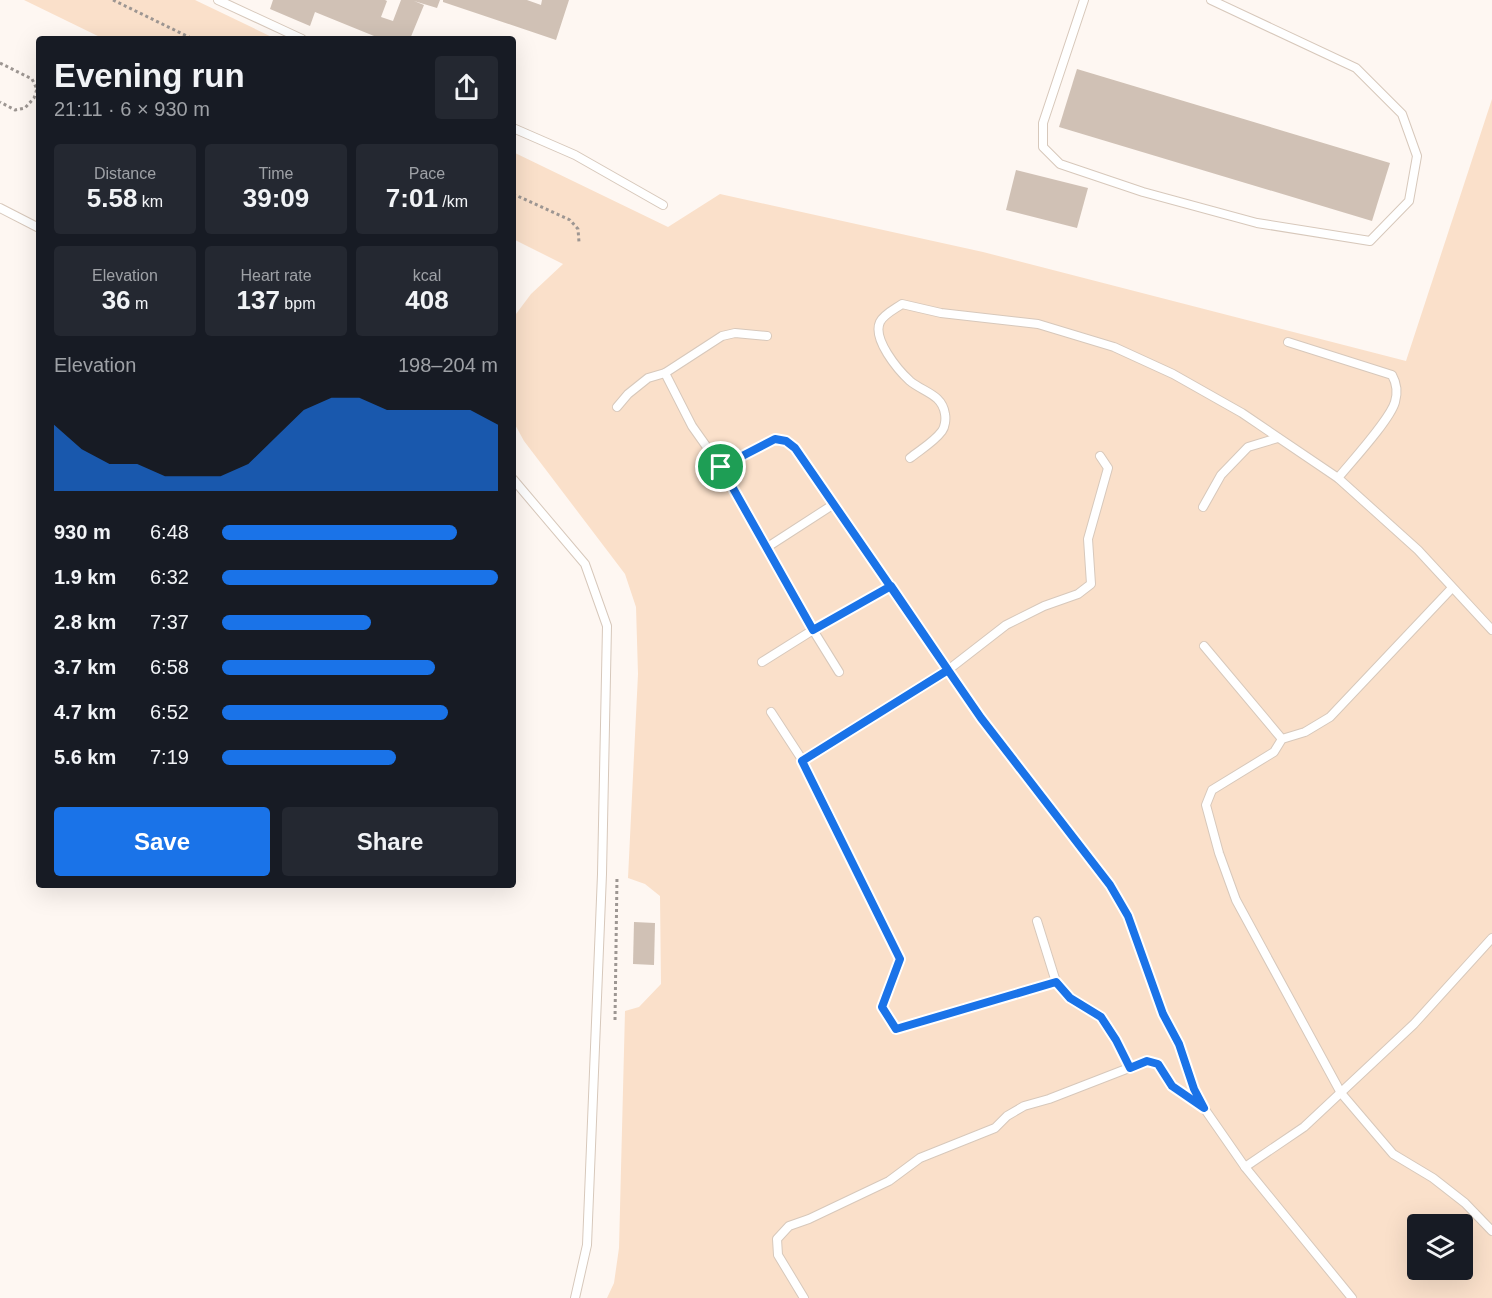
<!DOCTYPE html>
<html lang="en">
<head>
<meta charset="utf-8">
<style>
  body { margin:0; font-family:Arial,sans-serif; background:#242831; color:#f1f3f6; height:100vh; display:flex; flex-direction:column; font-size:22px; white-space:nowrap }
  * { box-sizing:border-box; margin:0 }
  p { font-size:20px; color:#9ea1a6 }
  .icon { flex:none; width:33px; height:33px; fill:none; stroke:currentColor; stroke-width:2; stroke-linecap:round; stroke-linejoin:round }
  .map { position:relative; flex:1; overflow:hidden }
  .side { position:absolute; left:36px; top:36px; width:480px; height:852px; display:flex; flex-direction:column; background:#171b24; border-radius:6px; box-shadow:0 6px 24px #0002 }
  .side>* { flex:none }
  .controls { position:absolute; left:1407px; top:1214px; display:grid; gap:12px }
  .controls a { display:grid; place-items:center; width:66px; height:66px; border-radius:6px; background:#171b24; box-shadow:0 6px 24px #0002; font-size:30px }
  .pin { position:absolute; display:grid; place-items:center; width:51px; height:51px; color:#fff; margin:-26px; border:3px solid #fff; border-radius:50%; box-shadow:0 2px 6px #0007 }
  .round { display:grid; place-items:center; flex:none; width:63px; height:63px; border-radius:6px; background:#242831 }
  .headline { display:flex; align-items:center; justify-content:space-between; height:102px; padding:0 18px }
  h1 { font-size:33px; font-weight:600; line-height:45px }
  .figures { display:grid; grid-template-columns:repeat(3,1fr); gap:9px; height:102px; padding:6px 18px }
  .figures div { display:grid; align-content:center; border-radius:6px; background:#242831; text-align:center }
  .figures b { font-size:26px; font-weight:600 }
  .figures small { font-size:16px; font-weight:400 }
  .figures p { font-size:16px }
  .chart { height:168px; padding:12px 18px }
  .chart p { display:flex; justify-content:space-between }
  .chart svg { width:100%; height:108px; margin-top:6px; fill:#1a73e8; opacity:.7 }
  .primary-button { display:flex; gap:12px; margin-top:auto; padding:12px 18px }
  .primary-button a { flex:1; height:69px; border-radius:6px; background:#1a73e8; color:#fff; font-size:24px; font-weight:600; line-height:69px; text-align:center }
  .primary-button a+a { background:#242831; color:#f1f3f6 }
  ul { padding:0 18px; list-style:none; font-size:20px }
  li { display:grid; grid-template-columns:96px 72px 1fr; align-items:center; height:45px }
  li i { height:15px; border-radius:8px; background:#1a73e8 }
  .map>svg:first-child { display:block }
</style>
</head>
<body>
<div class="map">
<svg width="1492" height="1298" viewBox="0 0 1492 1298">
  <rect width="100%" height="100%" fill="#fef7f2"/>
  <g fill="#fae0ca" fill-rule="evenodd">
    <polygon points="24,0 195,0 276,39 104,39"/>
    <path d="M 1492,99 L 1492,1298 L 607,1298 L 614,1283 L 619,1248 L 625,1011 L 639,1007 L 661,984 L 660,896 L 645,884 L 628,878 L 638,674 L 636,607 L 625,574 L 524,441 L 513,421 L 513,318 L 531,294 L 563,264 L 513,239 L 513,152 L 668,227 L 720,194 L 983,252 L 1406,361 ZM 1418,1224 L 1462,1224 L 1462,1269 L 1418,1269 Z"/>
  </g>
  <g fill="#d0c1b5">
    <polygon points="273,0 385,0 387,1 381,17 393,21 401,0 440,0 437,8 414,1 424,5 410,39 384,39 374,36 315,12 310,26 270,9"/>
    <polygon points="443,0 527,0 541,5 542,0 569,0 556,40 443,2"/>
    <polygon points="1077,69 1390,163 1372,221 1059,127"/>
    <polygon points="1016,170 1088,188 1077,228 1006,210"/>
    <polygon points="634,922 655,923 654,965 633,964"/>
  </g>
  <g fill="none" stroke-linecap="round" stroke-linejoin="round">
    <g stroke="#d7c8bb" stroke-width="10">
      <g id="lane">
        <polyline points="218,0 302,39"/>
        <polyline points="1084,0 1043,123 1043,147 1060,164 1143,192 1257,223 1370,241 1409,201 1417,156 1402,114 1356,68 1211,0"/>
        <polyline points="513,128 575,155 663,205"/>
        <polyline points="0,208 39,228"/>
        <path d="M 1288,342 L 1392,375 C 1397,384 1398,392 1395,402 C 1390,420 1351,462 1338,478"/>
        <polyline points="665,373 692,426 721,467 813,630 839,672"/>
        <polyline points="617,407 628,394 648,378 665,373 722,336 735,333 767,336"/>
        <path d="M 910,458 C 920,450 934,442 942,431 C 945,427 946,419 945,414 C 942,394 923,392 910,381 C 898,370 872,339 880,322 C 884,314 895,309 902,304 L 941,313 L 1038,324 L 1114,347 L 1173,374 L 1242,413 L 1338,478 L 1418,550 L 1492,630"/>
        <polyline points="721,467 775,439 786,441 795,448 981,718 1110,885 1128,916 1163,1014 1179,1044 1194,1090 1204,1108 1245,1167 1352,1298"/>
        <polyline points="513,479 585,564 607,626 602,874 587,1245 575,1298"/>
        <polyline points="1203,507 1221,475 1248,447 1278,438"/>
        <polyline points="766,548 834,504"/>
        <polyline points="1452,588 1330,717 1305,732 1282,739 1274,752 1212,790 1206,805 1219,853 1236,900 1341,1093 1393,1154 1433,1178 1465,1203 1492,1231"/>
        <polyline points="1204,646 1282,739"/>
        <polyline points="762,662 813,630 891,586"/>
        <polyline points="771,712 803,761 900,959 882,1007 896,1029 1056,982"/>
        <polyline points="803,761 948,670 1006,625 1044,606 1078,594 1091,584 1088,539 1108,468 1100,456"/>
        <polyline points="1037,921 1056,982 1070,998 1101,1017 1116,1040 1130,1068"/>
        <polyline points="1245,1167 1304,1127 1414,1024 1492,938"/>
        <polyline points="804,1298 778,1255 777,1239 789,1226 809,1219 889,1181 920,1158 995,1128 1007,1116 1024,1106 1049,1099 1147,1061 1158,1064 1172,1086 1202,1106"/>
      </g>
    </g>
    <g stroke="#9d9692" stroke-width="3" stroke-dasharray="3 3" stroke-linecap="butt">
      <polyline points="113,0 193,39"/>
      <polyline points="0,63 32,79 37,89 34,98 25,108 15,110 0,102"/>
      <polyline points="513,194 570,220 578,229 579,242"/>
      <polyline points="615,1020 617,876"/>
    </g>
    <use href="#lane" stroke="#fff" stroke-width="8"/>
  </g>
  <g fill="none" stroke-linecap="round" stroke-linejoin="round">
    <g stroke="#fff" stroke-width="12">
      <polyline id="route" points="721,467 775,439 786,441 795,448 981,718 1110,885 1128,916 1163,1014 1179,1044 1194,1089 1204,1108 1172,1086 1158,1064 1147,1061 1130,1068 1116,1040 1101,1017 1070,998 1056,982 896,1029 882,1007 900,959 802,761 948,670 891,586 813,630 721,467"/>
    </g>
    <use href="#route" stroke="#1a73e8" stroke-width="8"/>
  </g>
</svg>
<div class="controls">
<a><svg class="icon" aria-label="layers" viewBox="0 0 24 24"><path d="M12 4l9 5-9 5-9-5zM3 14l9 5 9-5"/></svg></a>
</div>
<div class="pin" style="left:721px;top:467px;background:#1e9e55"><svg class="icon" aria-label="arrive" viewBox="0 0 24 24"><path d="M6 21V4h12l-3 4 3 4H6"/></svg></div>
<section class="side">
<div class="headline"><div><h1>Evening run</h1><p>21:11 · 6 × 930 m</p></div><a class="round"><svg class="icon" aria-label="share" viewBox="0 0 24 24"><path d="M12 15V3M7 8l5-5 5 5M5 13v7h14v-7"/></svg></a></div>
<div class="figures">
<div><p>Distance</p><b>5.58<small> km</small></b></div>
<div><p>Time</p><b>39:09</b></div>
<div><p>Pace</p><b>7:01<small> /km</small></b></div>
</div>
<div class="figures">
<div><p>Elevation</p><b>36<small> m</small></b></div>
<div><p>Heart rate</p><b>137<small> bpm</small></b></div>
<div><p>kcal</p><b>408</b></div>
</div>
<div class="chart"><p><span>Elevation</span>198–204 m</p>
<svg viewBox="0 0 160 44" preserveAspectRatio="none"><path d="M0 44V17L10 27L20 33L30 33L40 38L50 38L60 38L70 33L80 22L90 11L100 6L110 6L120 11L130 11L140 11L150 11L160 17V44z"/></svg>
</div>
<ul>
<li><b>930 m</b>6:48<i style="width:85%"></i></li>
<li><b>1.9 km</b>6:32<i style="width:100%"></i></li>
<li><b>2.8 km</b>7:37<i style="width:54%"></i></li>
<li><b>3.7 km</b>6:58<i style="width:77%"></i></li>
<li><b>4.7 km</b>6:52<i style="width:82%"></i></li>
<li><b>5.6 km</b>7:19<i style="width:63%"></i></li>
</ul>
<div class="primary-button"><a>Save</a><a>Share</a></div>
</section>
</div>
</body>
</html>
